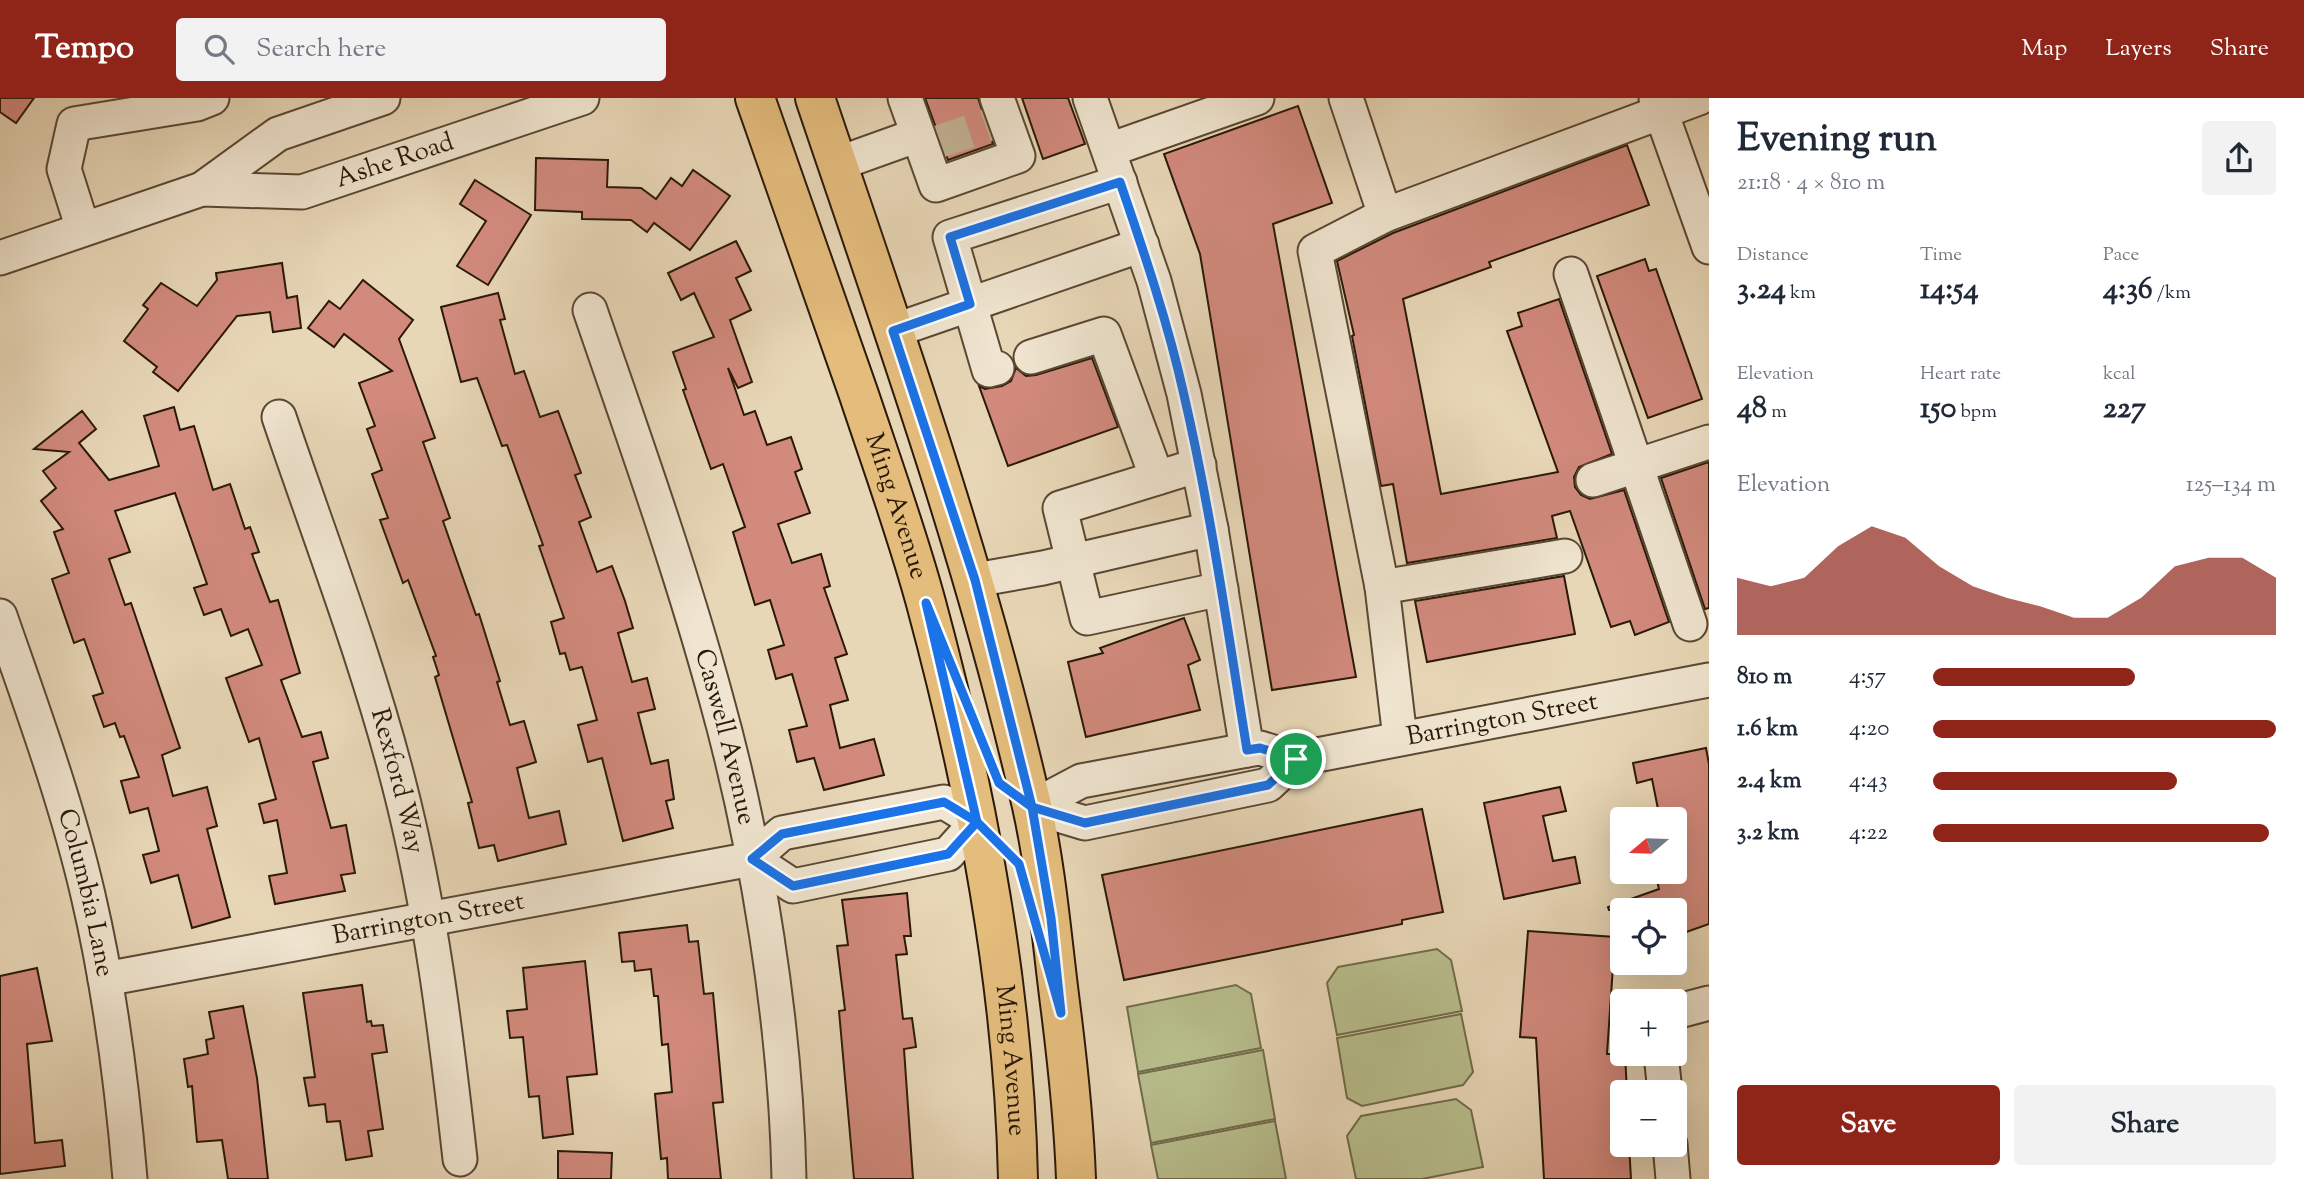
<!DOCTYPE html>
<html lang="en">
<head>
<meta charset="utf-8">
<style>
  body { margin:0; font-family:"Sorts Mill Goudy",serif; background:#f2f2f3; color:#1f2937; height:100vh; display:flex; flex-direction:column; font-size:26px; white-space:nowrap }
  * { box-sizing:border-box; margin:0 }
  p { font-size:23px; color:#747a83 }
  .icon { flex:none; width:38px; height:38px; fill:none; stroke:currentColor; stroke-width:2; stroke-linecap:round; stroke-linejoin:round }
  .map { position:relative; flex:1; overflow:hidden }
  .drawer { display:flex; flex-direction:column; background:#fff; width:595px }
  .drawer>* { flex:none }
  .needle { width:46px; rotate:251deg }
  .buttons { position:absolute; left:1610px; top:709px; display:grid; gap:14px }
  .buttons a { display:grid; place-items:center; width:77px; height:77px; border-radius:7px; background:#fff; box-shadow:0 7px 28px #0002; font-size:35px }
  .pin { position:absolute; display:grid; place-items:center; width:60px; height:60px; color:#fff; margin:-30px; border:4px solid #fff; border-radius:50%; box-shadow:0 2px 7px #0007 }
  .round { display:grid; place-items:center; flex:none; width:74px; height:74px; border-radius:7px; background:#f2f2f3 }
  .headline { display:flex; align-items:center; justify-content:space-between; height:119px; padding:0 28px }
  h1 { font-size:38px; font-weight:800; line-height:52px }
  .stats { display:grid; grid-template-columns:repeat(3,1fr); gap:10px; height:119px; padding:7px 28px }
  .stats div { display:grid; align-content:center }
  .stats b { font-size:30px; font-weight:800 }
  .stats small { font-size:19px; font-weight:400 }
  .stats p { font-size:19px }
  .chart { height:196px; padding:14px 28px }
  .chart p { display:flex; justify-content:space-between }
  .chart svg { width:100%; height:126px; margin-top:7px; fill:#8f2418; opacity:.7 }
  .primary-button { display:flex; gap:14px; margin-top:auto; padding:14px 28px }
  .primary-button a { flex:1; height:80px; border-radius:7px; background:#8f2418; color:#fff; font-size:28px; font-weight:800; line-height:80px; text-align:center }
  .primary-button a+a { background:#f2f2f3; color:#1f2937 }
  ul { padding:0 28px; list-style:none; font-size:23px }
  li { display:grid; grid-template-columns:112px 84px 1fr; align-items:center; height:52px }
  li i { height:18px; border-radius:9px; background:#8f2418 }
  header { display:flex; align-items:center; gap:42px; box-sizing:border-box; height:98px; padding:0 35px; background:#8f2418; color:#fff }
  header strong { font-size:33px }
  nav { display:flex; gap:38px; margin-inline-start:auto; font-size:24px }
  .search { width:490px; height:63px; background:#f2f2f3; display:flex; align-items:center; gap:18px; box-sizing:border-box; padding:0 24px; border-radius:7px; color:#747a83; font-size:26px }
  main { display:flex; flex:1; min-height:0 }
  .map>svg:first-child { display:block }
</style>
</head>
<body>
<header>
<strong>Tempo</strong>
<div class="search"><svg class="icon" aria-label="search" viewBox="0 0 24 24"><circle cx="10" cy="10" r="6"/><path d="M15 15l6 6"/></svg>Search here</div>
<nav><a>Map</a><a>Layers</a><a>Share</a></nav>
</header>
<main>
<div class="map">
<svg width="1709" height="1081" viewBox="0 0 1709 1081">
  <rect width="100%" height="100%" fill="#e8d7b7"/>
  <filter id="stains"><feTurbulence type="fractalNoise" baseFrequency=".00286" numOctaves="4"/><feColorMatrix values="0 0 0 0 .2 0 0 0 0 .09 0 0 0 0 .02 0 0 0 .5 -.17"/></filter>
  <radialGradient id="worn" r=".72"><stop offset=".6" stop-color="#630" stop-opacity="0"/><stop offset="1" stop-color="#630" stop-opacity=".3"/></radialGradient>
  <g fill="#b8be8d" stroke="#716c4b" stroke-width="2">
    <polygon points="1437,851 1451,862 1462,913 1337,937 1327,885 1338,869"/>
    <polygon points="1236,887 1251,896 1261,950 1138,974 1127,909"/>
    <polygon points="1461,916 1473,974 1463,987 1362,1008 1347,1000 1337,940"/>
    <polygon points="1263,952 1275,1021 1151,1045 1138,976"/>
    <polygon points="1456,1001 1471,1012 1483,1069 1422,1081 1356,1081 1347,1038 1361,1018"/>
    <polygon points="1275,1023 1286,1081 1158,1081 1151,1047"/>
  </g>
  <g fill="#d28a7d" stroke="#2a1909" stroke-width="2">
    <polygon points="0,0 34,0 16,25 0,14"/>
    <polygon points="925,0 978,0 993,46 948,62"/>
    <polygon points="1022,0 1068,0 1085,46 1043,61"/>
    <polygon points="1298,8 1332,105 1273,126 1356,579 1272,592 1200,156 1164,56"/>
    <polygon points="1627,47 1649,107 1489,164 1491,169 1403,201 1441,396 1558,374 1507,233 1522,228 1518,215 1559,201 1612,356 1579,369 1574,379 1575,389 1581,397 1590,401 1624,392 1669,524 1635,537 1630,523 1611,529 1570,413 1552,418 1557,440 1407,465 1393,386 1381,388 1352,238 1354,237 1337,163 1393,135"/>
    <polygon points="536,60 608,62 607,89 641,90 656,101 671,80 682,88 693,72 730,98 690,152 654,125 647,134 631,122 582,121 582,114 535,112"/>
    <polygon points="475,82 531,117 488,187 457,168 486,123 460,106"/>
    <polygon points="736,143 751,173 736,180 751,212 730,222 752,284 738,290 728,270 744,317 755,313 767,347 791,339 802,371 795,374 810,415 778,426 792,465 821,456 830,488 824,490 847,556 835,560 848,602 830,607 840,650 874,641 884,677 824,692 814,660 797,664 789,632 807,628 792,576 776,581 768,552 784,547 770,502 755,507 733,434 745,429 723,366 711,371 683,292 686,291 673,254 714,239 694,195 681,202 668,175"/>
    <polygon points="1645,161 1649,173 1656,171 1702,301 1648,320 1597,178"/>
    <polygon points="282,165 287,200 297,198 301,230 273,234 270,214 237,218 178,293 153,274 157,269 124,243 148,211 143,207 161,185 197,208 217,182 216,175"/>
    <polygon points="363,182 413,222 399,241 435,340 423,344 450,420 443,423 476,517 479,516 500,583 497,584 510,627 524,623 536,664 517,670 529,720 559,713 566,746 498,763 494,747 479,750 468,705 472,704 435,579 439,577 433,559 436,558 408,482 403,485 380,422 388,420 372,376 382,372 367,331 375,328 359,285 392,273 344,236 334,249 308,230 329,203 340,211"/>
    <polygon points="498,195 505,221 500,222 515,276 524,273 540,319 558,313 581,375 575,377 591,419 579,424 597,474 612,468 625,503 633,530 618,535 632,584 647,580 655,611 638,615 651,666 668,662 674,701 666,703 673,730 623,743 602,660 588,664 578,627 597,622 582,569 570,572 565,555 560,556 551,524 564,520 539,448 543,447 507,347 502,348 477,280 461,284 441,209"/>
    <polygon points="1092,260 1118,329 1008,368 979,288 985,291 1002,288 1011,283 1016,270 1026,278 1036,277"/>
    <polygon points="174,309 180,332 194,328 213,392 230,386 245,431 250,429 259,454 252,456 270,504 278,502 300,575 281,582 302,639 321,634 328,660 313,664 331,730 346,727 355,775 341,777 345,793 275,806 269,778 287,775 277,722 264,725 259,706 276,701 259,640 249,644 226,580 262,567 248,531 231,538 221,511 204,517 194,490 207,486 175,395 115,413 130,454 109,461 125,507 131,505 180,650 162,657 173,698 207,689 217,728 207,731 230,819 192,830 178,777 151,785 143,757 159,753 148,710 130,715 121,683 139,679 124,638 120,639 115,625 104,629 93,598 103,595 84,541 74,545 52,481 69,475 54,434 63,431 41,403 56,390 43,373 69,354 34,351 82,313 96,331 79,345 109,382 159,368 144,318"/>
    <polygon points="1709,364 1709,510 1705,511 1661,380"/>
    <polygon points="1564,478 1575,536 1427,564 1415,503"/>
    <polygon points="1184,520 1200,562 1188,567 1200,612 1086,639 1068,564 1103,555 1100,550"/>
    <polygon points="1706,650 1709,666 1709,826 1675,838 1675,812 1609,812 1608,809 1659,791 1655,774 1675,774 1675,721 1660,721 1652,681 1637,685 1633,665"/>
    <polygon points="1560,689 1566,713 1543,718 1553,763 1575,759 1580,785 1504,801 1484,705"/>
    <polygon points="1422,711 1443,814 1402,822 1402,826 1124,882 1102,777"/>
    <polygon points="907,795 911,838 904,838 907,856 896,857 903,921 912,920 916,949 904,951 913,1081 854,1081 839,913 845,912 837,848 848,847 842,802"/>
    <polygon points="687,827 689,844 698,843 704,896 713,895 723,1004 713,1005 721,1081 668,1081 667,1060 661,1061 655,996 672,994 668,946 662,947 658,898 654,898 651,871 635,873 634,863 622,864 619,835"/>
    <polygon points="1528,833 1615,839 1607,956 1625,956 1627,994 1622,994 1622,1046 1629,1046 1631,1081 1544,1081 1536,940 1520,939"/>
    <polygon points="585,863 597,976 567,979 573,1036 543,1040 539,998 529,999 523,939 510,940 507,913 527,911 523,870"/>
    <polygon points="37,870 52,943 27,946 35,1045 62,1042 65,1068 0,1076 0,878"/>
    <polygon points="362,887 367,924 371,923 372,928 383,927 387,954 372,956 383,1031 368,1033 372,1058 346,1062 340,1023 327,1024 325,1006 309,1008 304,980 315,979 303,895"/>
    <polygon points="243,908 257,980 268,1081 228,1081 222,1042 197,1044 192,988 188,989 184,961 208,956 206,942 214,940 209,914"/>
    <polygon points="558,1053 612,1055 611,1081 558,1081"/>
  </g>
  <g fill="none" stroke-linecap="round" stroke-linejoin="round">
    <polyline stroke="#c2b194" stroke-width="33" stroke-dasharray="33 17" stroke-linecap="butt" points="938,44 988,27"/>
    <g stroke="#5a4834" stroke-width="37">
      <g id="minor">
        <polyline points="905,0 936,87 1018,58 997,0"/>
        <polyline points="1346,0 1385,117"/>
        <polyline points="1656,0 1709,149"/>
        <polyline points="1109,52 1257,0"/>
        <polyline points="837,66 918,37"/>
        <path id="s1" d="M 202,91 L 302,94 L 582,0"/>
        <polyline points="83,131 64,71 74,26 197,6 212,0"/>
        <polyline points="0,160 202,91 278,36 383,0"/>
        <polyline points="1571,176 1690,526"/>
        <path id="s2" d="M 590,212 C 634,340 680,468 716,600 C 757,747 786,928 789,1081"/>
        <polyline points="893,233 1142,147"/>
        <polyline points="1031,259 1104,236 1157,380"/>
        <polyline points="997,270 989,272 950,139 1120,84"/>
        <path id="s3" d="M 279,319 C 320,440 367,561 399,686 C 431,810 446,935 460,1061"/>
        <polyline points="1199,367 1060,410 1087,520 1221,491"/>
        <polyline points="1593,382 1709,344"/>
        <polyline points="1211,431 1247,652"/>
        <polyline points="975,482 1043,470 1211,431 1184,296 1154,183 1090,0"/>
        <polyline points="1382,489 1565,458"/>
        <path id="s4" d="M 0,518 C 32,610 66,702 88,797 C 110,891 122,985 130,1081"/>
        <polyline points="1400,640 1382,489 1315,153 1385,117 1699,0"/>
        <path id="s5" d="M 1032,709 L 1081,683 L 1247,652 L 1260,650 L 1296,661 L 1709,582"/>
        <polyline points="1032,709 1085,725 1268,687 1296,661"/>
        <path id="s6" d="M 105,881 L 752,761 L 782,735 L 944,704 L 977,724 L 948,756 L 793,788 L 752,761"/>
        <polyline points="1675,914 1709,905"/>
        <polyline points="1661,956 1665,994"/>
        <polyline points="1670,1046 1673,1081"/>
      </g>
    </g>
    <g stroke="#2a1909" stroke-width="42">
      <g id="major">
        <path id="s7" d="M 755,0 C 790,99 825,198 859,297 C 882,366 907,435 926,505 C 976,690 1014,889 1018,1081"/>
        <path d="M 815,0 C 894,234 977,466 1032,708 C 1047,775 1052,845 1061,913 C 1068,969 1074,1025 1076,1081"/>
      </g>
    </g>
    <use href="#minor" stroke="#f0e5d0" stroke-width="33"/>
    <use href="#major" stroke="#e4bc7c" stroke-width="38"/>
  </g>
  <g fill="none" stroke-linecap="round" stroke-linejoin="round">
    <g stroke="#fff" stroke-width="14">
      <path id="route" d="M 1296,661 L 1260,650 L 1247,652 C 1228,534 1211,414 1184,297 C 1168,225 1144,154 1120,84 L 950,139 L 970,206 L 893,233 L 975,482 L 1032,709 L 1051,820 L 1061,915 L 1019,766 L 977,724 L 944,704 L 782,736 L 752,761 L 793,788 L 948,756 L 977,724 L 926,505 L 999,685 L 1032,709 L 1085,725 L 1268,687 L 1296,661"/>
    </g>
    <use href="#route" stroke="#1a73e8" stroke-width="9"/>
  </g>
  <g text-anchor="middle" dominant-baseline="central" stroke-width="6" stroke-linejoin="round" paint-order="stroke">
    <g font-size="26" fill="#2a1909" stroke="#f0e5d0">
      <text stroke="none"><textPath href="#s1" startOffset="198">Ashe Road</textPath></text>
      <text stroke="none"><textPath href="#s7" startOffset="432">Ming Avenue</textPath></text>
      <text stroke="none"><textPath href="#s5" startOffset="485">Barrington Street</textPath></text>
      <text stroke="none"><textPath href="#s2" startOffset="448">Caswell Avenue</textPath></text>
      <text stroke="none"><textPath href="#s3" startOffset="383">Rexford Way</textPath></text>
      <text stroke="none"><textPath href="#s4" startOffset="290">Columbia Lane</textPath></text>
      <text stroke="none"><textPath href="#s6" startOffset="329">Barrington Street</textPath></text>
      <text stroke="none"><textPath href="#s7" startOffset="999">Ming Avenue</textPath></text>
    </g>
  </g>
  <rect width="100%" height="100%" filter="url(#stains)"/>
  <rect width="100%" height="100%" fill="url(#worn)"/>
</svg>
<div class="buttons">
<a><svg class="needle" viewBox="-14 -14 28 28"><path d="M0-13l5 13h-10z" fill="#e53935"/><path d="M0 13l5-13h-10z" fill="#747a83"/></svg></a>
<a><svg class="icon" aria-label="locate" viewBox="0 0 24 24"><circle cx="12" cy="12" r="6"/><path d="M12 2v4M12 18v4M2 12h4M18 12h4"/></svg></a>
<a>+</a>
<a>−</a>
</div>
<div class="pin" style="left:1296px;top:661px;background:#1e9e55"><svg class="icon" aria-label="arrive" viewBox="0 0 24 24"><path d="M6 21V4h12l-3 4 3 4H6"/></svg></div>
</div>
<section class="drawer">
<div class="headline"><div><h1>Evening run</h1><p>21:18 · 4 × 810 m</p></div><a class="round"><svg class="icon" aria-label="share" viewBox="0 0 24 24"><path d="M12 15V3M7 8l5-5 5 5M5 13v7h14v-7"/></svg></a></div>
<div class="stats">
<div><p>Distance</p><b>3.24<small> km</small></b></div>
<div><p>Time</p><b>14:54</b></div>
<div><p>Pace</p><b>4:36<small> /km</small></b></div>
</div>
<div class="stats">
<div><p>Elevation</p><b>48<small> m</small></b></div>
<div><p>Heart rate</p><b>150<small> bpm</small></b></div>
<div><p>kcal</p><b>227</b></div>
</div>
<div class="chart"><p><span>Elevation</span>125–134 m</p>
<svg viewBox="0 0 160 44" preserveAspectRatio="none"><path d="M0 44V24L10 27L20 24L30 13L40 6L50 10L60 20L70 27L80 31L90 34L100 38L110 38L120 31L130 20L140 17L150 17L160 24V44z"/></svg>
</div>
<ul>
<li><b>810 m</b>4:57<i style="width:59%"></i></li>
<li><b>1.6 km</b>4:20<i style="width:100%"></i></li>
<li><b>2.4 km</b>4:43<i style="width:71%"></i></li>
<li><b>3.2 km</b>4:22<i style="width:98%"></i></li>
</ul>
<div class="primary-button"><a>Save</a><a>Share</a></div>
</section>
</main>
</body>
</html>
